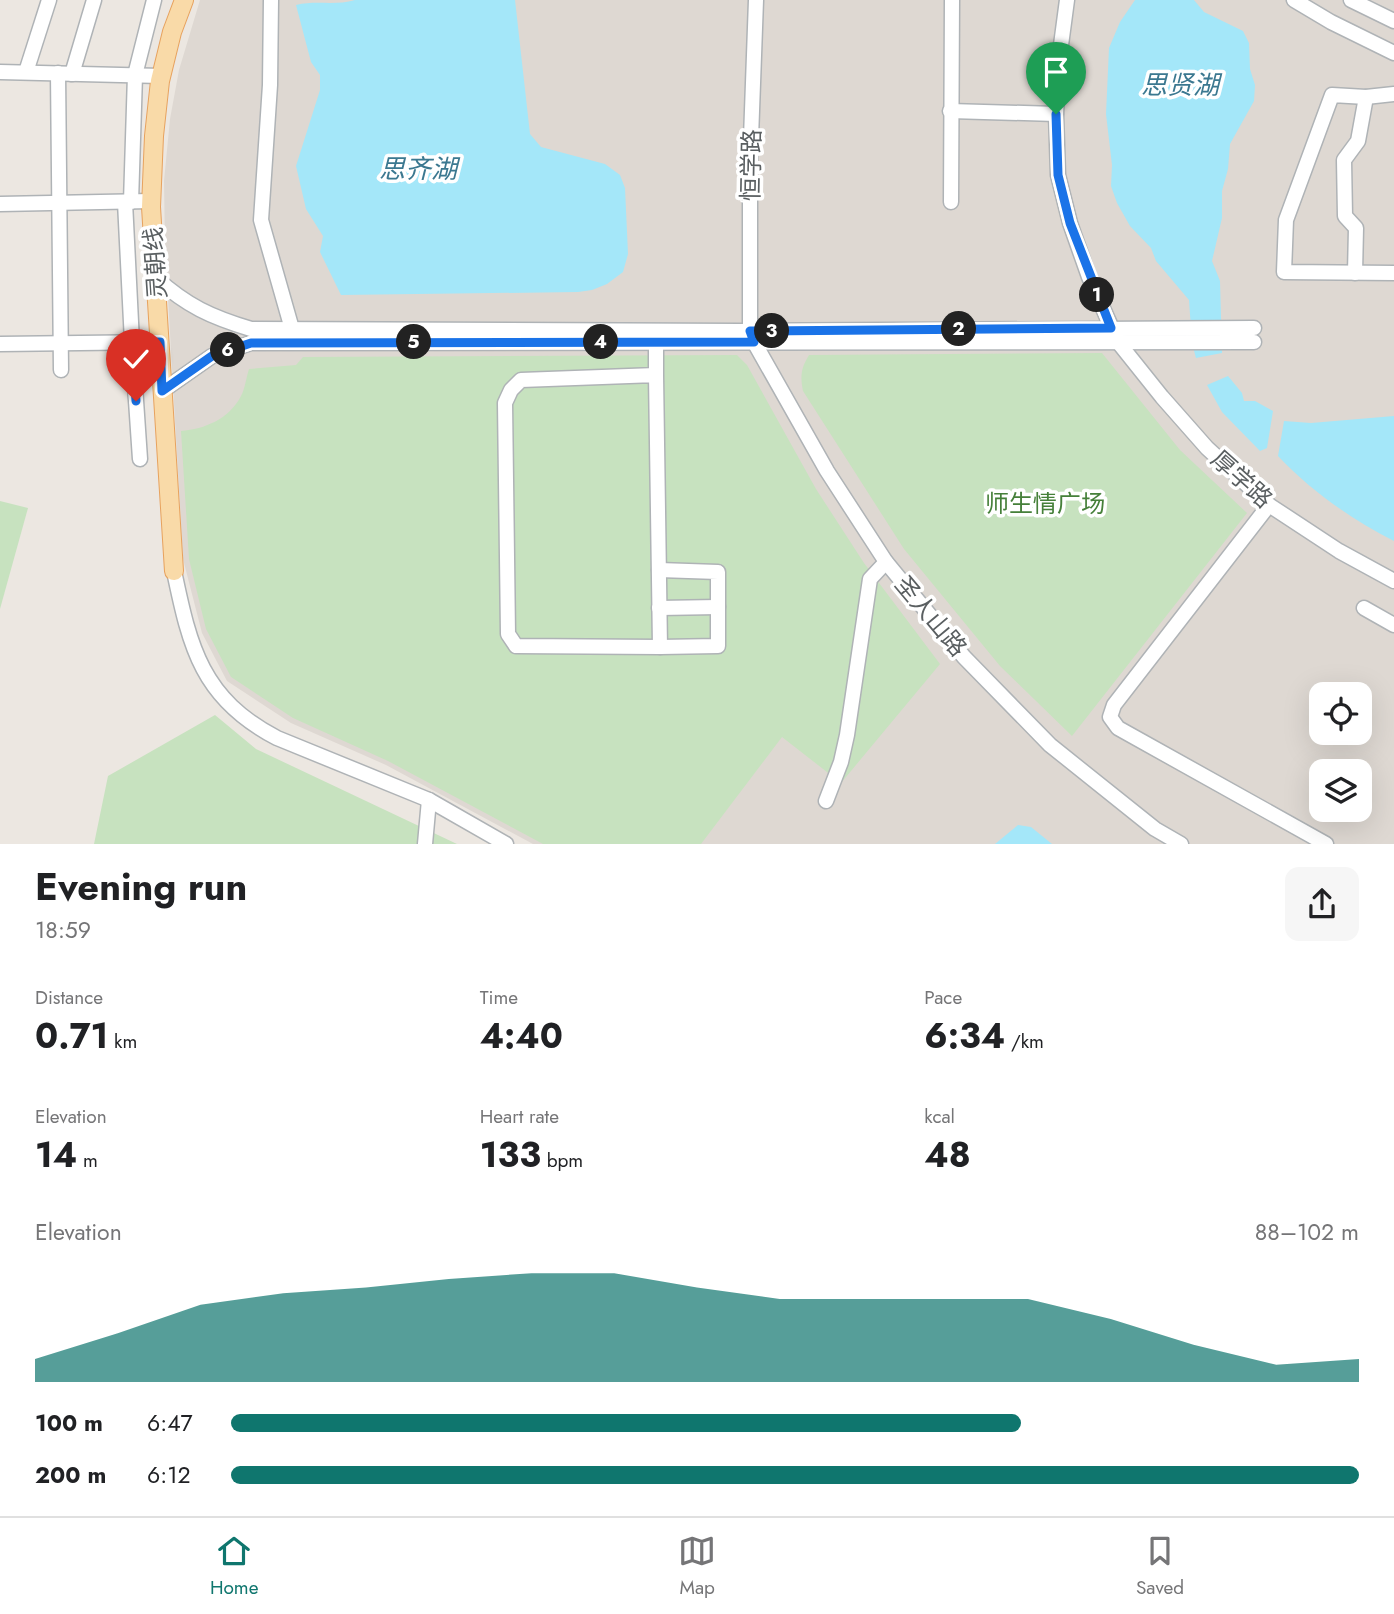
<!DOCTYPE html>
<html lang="en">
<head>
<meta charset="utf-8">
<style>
  body { margin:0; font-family:Jost,"Noto Sans SC",sans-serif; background:#f6f6f6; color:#202124; height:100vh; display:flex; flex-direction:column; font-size:26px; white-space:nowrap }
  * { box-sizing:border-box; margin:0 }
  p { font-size:23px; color:#757577 }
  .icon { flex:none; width:38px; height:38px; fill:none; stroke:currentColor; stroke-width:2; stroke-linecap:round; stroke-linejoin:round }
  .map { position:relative; height:844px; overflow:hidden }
  .sheet { display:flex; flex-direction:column; background:#fff; flex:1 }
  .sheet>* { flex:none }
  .buttons { position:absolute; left:1309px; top:682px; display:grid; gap:14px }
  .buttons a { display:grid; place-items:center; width:63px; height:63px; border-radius:14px; background:#fff; box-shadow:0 7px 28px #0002; font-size:35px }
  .pin { position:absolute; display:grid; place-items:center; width:60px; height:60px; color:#fff; margin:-72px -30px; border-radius:50% 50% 50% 0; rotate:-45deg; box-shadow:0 0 7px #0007 }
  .pin .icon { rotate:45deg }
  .km { position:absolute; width:35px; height:35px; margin:-18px; border-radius:50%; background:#222; color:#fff; font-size:19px; line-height:35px; text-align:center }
  .round { display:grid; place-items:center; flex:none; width:74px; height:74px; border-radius:14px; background:#f6f6f6 }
  .overview { display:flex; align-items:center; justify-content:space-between; height:119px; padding:0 35px }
  h1 { font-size:38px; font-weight:700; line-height:52px }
  .stats { display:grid; grid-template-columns:repeat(3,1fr); gap:10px; height:119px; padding:7px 35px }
  .stats div { display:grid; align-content:center }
  .stats b { font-size:35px; font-weight:700 }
  .stats small { font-size:19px; font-weight:400 }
  .stats p { font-size:19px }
  .chart { height:196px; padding:14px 35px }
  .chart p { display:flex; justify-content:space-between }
  .chart svg { width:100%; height:126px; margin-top:7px; fill:#0f766e; opacity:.7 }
  ul { padding:0 35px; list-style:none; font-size:23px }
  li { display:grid; grid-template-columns:112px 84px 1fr; align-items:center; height:52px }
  li i { height:18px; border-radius:9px; background:#0f766e }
  .menu { display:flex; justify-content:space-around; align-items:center; height:98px; border-top:2px solid #e0e0e0; background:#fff; font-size:19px; color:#757577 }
  .menu a { display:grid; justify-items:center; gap:4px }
  .menu .active { color:#0f766e }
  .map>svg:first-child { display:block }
</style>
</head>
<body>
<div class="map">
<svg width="1394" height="844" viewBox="0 0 1394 844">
  <rect width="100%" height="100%" fill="#ece7e1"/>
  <path fill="#ded8d2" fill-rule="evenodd" d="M 200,0 L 1394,0 L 1394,844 L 533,844 L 386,765 L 291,723 L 227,681 L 202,633 L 183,559 L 165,246 L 164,181 L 170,119 L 179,70 ZM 1321,695 L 1360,695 L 1360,733 L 1321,733 ZM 1321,772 L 1360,772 L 1360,810 L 1321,810 Z"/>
  <g fill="#c7e2bf">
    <path d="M 1102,353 L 1180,450 L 1247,513 L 1072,736 L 1000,666 L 904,549 L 803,391 C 800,376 801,368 809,355 Z"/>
    <path d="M 737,355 L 747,365 L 816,489 L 864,563 L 940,664 L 841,783 L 782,737 L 701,844 L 543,844 L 388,761 L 293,718 L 231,677 L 206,629 L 189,559 L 181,431 C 205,429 229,419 241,396 C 245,389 246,378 249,369 L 296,365 L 303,357 Z"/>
    <polygon points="0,501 28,508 0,609"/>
    <polygon points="215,715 256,749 457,844 94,844 108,776"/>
  </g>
  <g fill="#a4e7f9">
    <path d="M 355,0 L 515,0 L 530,134 L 541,147 L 605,164 L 620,175 L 625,188 L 628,254 L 623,272 L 607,284 L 592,290 L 578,292 L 341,295 L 320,252 L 323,236 L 306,209 L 296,166 L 320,90 L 320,75 L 311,62 L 296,5 C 316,0 335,6 355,0 Z"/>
    <polygon points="1135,0 1194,0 1204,12 1243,31 1249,43 1250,69 1255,85 1254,101 1230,144 1228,169 1222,191 1222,218 1212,261 1220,281 1222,353 1196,358 1192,343 1189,300 1156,261 1151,248 1130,226 1117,203 1111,186 1112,165 1106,114 1109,48 1120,22"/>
    <polygon points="1228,376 1242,393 1244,401 1255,401 1273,411 1267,448 1260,451 1222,412 1207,385"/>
    <path d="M 1394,416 L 1394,541 C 1351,519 1311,491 1278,456 L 1284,421 L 1311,423 Z"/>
    <polygon points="1018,825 1031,827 1052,844 995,844"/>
  </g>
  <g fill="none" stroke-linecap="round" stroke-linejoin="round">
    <g stroke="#afb3b6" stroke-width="17">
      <g id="minor">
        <polyline points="271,0 270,85 261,220 292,329"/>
        <polyline points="756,0 750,166 750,331 754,342 827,471 886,562 964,657 1050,745 1155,829 1181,844"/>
        <polyline points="1067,0 1059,60 1056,114 1058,175 1070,223 1089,277 1118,342 1162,397 1207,448 1269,505 1339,551 1394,581"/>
        <polyline points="1294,0 1331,22 1394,53"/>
        <polyline points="1351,0 1394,21"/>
        <polyline points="0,72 161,76"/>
        <polyline points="26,72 49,0"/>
        <polyline points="58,73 61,370"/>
        <polyline points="72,74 94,0"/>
        <polyline points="1394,94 1366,97 1332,95 1286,220 1284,272 1394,273"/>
        <polyline points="950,111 1056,114"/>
        <polyline points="125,202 132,342 140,459"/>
        <polyline points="131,202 135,75 154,0"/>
        <polyline points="951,202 952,0"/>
        <polyline points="0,204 151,201"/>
        <polyline points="1355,273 1356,228 1345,216 1344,160 1358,141 1366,97"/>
        <path d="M 156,278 C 187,306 211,317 251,329 L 739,331 L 1254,328"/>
        <polyline points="656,342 656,375 660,647 516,646 508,634 505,403 511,390 521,380 656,375"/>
        <polyline points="0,344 160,342"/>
        <polyline points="162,391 212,356 251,343 1254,342"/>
        <polyline points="1269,505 1114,705 1110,717 1118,728 1326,844"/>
        <polyline points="659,570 718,572 718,646 660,647"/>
        <path d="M 174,571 C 190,648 202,699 277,738 L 429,800 L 506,844"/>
        <polyline points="659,608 718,607"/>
        <polyline points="1364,608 1394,625"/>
        <polyline points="826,801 841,762 847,735 870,579 886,562"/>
        <polyline points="425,844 429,800"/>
      </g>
    </g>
    <g stroke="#e7a25e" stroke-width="20">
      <polyline id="major" points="174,571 151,207 154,136 160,81 172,32 184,0"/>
    </g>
    <use href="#minor" stroke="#fff" stroke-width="14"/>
    <use href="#major" stroke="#f9daa8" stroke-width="18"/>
  </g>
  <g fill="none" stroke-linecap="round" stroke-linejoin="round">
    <g stroke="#fff" stroke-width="14">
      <polyline id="route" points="136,401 132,342 160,342 162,391 212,356 251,343 754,342 750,331 1111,328 1070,223 1058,175 1056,114"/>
    </g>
    <use href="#route" stroke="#1a73e8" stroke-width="9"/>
  </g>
  <g text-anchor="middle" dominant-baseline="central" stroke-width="7" stroke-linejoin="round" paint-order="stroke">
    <g font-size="24" fill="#5a5f61" stroke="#fff">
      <text transform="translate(751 165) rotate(-89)">恒学路</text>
      <text transform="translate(155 263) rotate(-94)">灵朝线</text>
      <text transform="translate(1242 479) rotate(42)">厚学路</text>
      <text transform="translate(931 616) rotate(50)">圣人山路</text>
    </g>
    <g font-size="24" fill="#46803a" stroke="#fff">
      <text x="1045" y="503">师生情广场</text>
    </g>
    <g font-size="26" font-style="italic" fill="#3b7890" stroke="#fff">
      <text x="1180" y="85">思贤湖</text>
      <text x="418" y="169">思齐湖</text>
    </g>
  </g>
</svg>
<div class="buttons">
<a><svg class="icon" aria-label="locate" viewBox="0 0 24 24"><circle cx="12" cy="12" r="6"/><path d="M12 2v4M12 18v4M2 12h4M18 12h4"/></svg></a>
<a><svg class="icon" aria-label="layers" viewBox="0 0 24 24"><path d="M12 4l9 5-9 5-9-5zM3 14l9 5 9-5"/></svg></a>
</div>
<div class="pin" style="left:1056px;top:114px;background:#1e9e55"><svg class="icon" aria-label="arrive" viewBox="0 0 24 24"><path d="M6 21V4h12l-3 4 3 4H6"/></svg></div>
<div class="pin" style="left:136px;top:401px;background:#d93025"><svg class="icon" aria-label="check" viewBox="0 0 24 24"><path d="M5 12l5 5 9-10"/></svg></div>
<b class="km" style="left:1097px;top:295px">1</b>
<b class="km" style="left:959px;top:329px">2</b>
<b class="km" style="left:772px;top:331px">3</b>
<b class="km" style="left:601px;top:342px">4</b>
<b class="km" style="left:414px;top:342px">5</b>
<b class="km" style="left:228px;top:350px">6</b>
</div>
<section class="sheet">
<div class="overview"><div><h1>Evening run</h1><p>18:59</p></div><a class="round"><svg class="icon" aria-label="share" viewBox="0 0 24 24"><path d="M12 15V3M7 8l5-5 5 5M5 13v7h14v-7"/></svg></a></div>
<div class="stats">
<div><p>Distance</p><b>0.71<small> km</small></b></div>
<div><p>Time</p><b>4:40</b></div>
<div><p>Pace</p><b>6:34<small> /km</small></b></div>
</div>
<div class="stats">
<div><p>Elevation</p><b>14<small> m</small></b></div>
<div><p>Heart rate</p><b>133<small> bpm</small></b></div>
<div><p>kcal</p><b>48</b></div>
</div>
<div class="chart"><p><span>Elevation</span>88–102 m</p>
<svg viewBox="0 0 160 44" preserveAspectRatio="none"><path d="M0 44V36L10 27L20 17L30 13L40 11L50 8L60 6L70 6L80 11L90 15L100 15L110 15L120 15L130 22L140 31L150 38L160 36V44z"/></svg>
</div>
<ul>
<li><b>100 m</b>6:47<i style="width:70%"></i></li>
<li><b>200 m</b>6:12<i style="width:100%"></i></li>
</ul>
</section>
<nav class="menu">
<a class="active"><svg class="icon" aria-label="home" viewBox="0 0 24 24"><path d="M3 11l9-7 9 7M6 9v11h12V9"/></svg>Home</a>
<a><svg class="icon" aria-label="map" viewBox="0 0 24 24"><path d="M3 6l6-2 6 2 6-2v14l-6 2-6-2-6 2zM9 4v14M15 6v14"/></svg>Map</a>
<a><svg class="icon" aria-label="saved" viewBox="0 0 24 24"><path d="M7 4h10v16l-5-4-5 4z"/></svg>Saved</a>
</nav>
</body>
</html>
